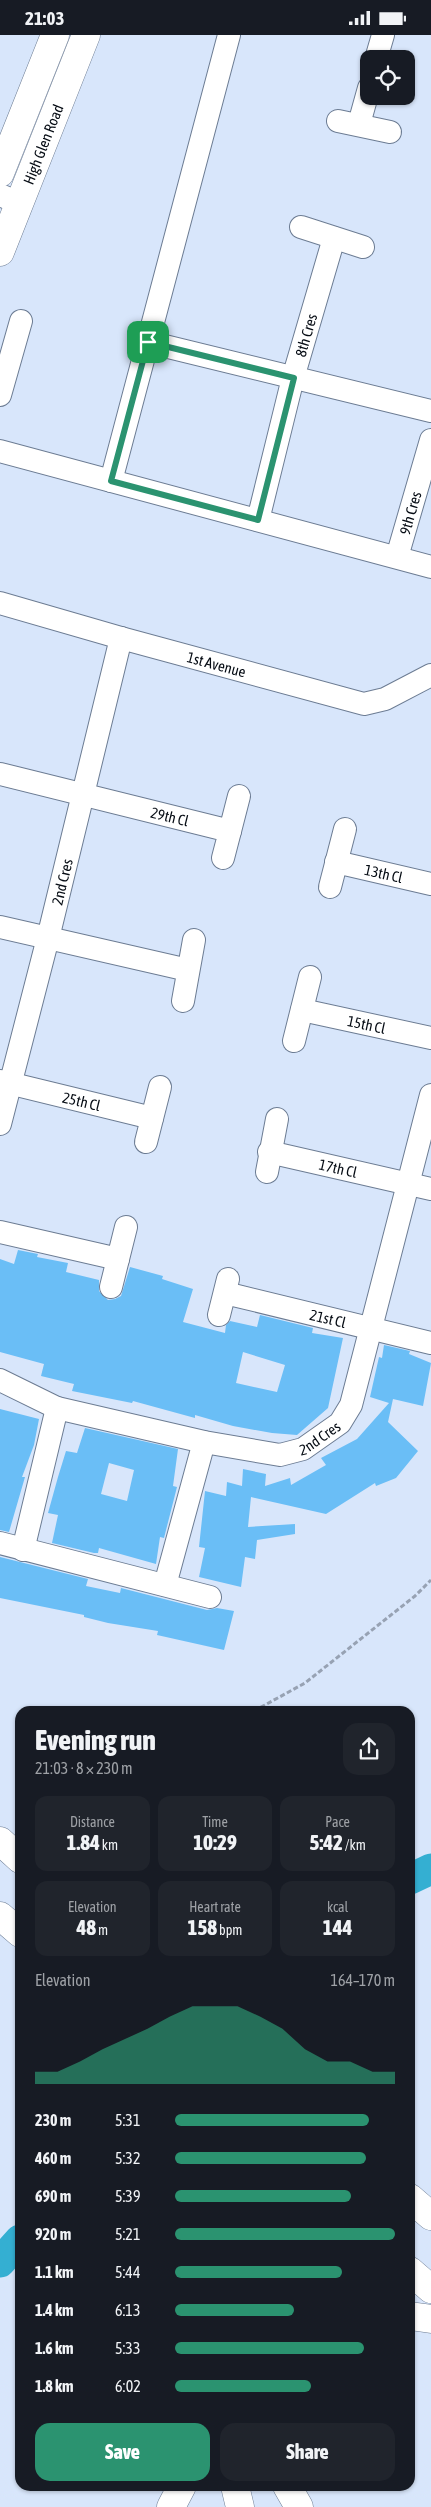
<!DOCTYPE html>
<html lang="en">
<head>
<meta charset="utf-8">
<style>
  body { margin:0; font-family:"Asap Condensed",sans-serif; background:#20242c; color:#f1f3f6; height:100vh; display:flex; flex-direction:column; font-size:19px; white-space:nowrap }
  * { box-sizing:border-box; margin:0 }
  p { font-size:16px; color:#9ea1a6 }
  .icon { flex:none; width:28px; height:28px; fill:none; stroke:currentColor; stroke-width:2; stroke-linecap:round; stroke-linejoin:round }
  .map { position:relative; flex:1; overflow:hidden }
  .sheet { position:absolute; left:15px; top:1671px; width:400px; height:785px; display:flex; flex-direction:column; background:#171b24; border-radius:15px; box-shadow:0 1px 4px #0004 }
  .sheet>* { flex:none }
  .tools { position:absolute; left:360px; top:15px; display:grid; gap:10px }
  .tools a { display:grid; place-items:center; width:55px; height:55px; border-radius:10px; background:#171b24; box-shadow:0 1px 4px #0004; font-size:25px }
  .pin { position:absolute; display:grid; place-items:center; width:42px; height:42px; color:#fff; margin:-21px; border-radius:10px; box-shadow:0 2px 8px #0006 }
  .round { display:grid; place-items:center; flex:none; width:52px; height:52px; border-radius:15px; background:#20242c }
  .overview { display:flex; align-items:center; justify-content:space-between; height:85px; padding:0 20px }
  h1 { font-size:28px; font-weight:800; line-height:38px }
  .figures { display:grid; grid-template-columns:repeat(3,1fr); gap:8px; height:85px; padding:5px 20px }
  .figures div { display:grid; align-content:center; border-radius:12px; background:#20242c; text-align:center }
  .figures b { font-size:21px; font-weight:800 }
  .figures small { font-size:14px; font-weight:400 }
  .figures p { font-size:14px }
  .chart { height:140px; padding:10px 20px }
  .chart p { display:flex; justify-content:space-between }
  .chart svg { width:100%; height:90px; margin-top:5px; fill:#2b9370; opacity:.7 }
  .action { display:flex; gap:10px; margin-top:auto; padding:10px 20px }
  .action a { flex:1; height:58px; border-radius:15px; background:#2b9370; color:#fff; font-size:20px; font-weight:800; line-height:58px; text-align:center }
  .action a+a { background:#20242c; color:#f1f3f6 }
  ul { padding:0 20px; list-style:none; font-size:16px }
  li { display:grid; grid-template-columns:80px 60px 1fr; align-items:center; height:38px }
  li i { height:12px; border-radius:6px; background:#2b9370 }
  .status { display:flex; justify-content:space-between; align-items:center; height:35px; padding:0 25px; background:#171b24; direction:ltr }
  .status svg { height:14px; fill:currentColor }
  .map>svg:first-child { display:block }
</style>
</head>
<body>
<div class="status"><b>21:03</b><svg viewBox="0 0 49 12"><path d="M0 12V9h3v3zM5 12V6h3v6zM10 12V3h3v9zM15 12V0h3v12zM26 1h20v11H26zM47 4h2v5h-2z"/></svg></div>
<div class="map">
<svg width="431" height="2472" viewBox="0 0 431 2472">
  <rect width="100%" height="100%" fill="#d8e6fb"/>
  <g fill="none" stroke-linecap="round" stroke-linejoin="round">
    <g stroke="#34afd2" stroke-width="31">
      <polyline points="410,1844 431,1834"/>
      <polyline points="0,2227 20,2205"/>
    </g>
  </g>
  <g fill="#6abef6" fill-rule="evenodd">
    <path d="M 18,1215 L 38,1219 L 37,1222 L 68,1228 L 66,1237 L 99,1245 L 99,1256 L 108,1265 L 115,1264 L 121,1261 L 130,1232 L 163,1241 L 162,1244 L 193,1254 L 183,1287 L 225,1298 L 226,1290 L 230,1286 L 257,1292 L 260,1280 L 313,1293 L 312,1298 L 343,1303 L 328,1373 L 297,1400 L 272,1398 L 233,1391 L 195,1380 L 195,1383 L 133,1366 L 132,1368 L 72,1356 L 74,1349 L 41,1341 L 44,1329 L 0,1317 L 0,1224 L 14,1229 ZM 243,1317 L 285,1330 L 277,1357 L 236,1348 Z"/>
    <polygon points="384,1310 410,1316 409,1319 431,1328 423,1371 393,1364 388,1387 418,1416 396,1443 376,1451 375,1448 326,1479 251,1462 248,1492 295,1489 295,1499 257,1505 255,1524 245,1522 241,1552 199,1542 205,1513 199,1512 205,1456 226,1461 227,1447 242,1451 243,1434 266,1439 265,1451 290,1443 291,1450 326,1430 321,1423 357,1404 389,1368 370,1362 379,1322 382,1323"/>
    <polygon points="0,1374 39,1384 34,1410 22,1442 25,1442 9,1497 0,1495"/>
    <path d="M 85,1393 L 178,1414 L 173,1451 L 177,1452 L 164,1503 L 160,1502 L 156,1529 L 99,1513 L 98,1518 L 94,1518 L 52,1508 L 58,1480 L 48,1478 L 58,1442 L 66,1416 L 77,1418 ZM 109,1428 L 134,1435 L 127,1466 L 101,1459 Z"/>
    <polygon points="0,1522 88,1544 86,1551 120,1558 121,1553 207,1575 217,1573 234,1576 224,1615 157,1600 158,1596 108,1588 84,1582 84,1580 0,1563"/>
  </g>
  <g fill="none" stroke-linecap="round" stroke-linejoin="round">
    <g stroke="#6c7c93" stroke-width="24">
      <g id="minor">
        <polyline points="376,24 383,0"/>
        <polyline points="338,86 390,97"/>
        <polyline points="359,89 369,53"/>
        <polyline points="0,160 19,168"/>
        <polyline points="301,192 363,212"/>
        <polyline points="148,307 431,376"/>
        <polyline points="0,360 21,286"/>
        <polyline points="0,416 431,532"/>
        <polyline points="111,446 229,0"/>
        <path id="s1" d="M 258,485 L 293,343 L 334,203"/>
        <path id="s2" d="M 397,522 L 431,405"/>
        <path id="s3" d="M 0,568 L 121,603 L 364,669 L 385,664 L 431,640"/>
        <path id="s4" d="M 0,739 L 230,796 L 223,823"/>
        <polyline points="230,796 239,761"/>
        <path id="s5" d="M 336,827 L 431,849"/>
        <polyline points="330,852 345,794"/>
        <polyline points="0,892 188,935"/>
        <polyline points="183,966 194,905"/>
        <path id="s6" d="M 302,975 L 431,1003"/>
        <polyline points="294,1006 310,942"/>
        <path id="s7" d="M 0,1046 L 152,1083"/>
        <path id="s8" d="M 0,1089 L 48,903 L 121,603"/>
        <polyline points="146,1107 160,1052"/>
        <path id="s9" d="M 269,1117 L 431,1154"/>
        <polyline points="267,1137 277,1084"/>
        <polyline points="0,1197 118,1224"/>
        <polyline points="111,1252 126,1192"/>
        <path id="s10" d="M 225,1258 L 431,1308"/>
        <polyline points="219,1280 228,1244"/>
        <path id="s11" d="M 0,1345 L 57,1373 L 204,1407 L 280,1420 L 303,1414 L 340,1388 L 351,1370 L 431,1060"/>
        <polyline points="0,1508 210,1562"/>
        <polyline points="23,1515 57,1373"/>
        <polyline points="165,1550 204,1407"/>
      </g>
    </g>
    <g stroke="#6c7c93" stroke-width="29">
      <g id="major">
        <polyline points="0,138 55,0"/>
        <path id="s12" d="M 0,217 L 86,0"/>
        <polyline points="0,1806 20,1824"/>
        <polyline points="0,1881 20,1898"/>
        <polyline points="410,2163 431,2181"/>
        <polyline points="410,2236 431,2254"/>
      </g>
    </g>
    <g stroke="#6c7c93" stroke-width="29">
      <g id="highway">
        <polyline points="410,2281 431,2284"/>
        <polyline points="235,2451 240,2472"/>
        <polyline points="287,2451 299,2472"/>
        <polyline points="171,2472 182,2451"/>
      </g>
    </g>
    <polyline stroke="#97a2b3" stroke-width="3" stroke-dasharray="5 2.5" stroke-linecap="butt" points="254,1676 305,1648 415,1561 431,1545"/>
    <use href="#minor" stroke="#fff" stroke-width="22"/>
    <use href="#major" stroke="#fff" stroke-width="28"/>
    <use href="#highway" stroke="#fff" stroke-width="28"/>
  </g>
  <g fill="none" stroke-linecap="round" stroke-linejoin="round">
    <g stroke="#fff" stroke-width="10">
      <polygon id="route" points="148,307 294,343 258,485 111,446"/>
    </g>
    <use href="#route" stroke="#2b9370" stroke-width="6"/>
  </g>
  <g text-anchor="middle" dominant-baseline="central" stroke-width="5" stroke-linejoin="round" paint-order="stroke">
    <g font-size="15" fill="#060c14" stroke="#d8e6fb">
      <text stroke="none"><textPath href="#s12" startOffset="116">High Glen Road</textPath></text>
      <text stroke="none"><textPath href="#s1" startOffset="191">8th Cres</textPath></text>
      <text stroke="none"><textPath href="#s2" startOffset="46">9th Cres</textPath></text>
      <text stroke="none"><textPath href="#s3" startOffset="225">1st Avenue</textPath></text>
      <text stroke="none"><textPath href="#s4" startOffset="175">29th Cl</textPath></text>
      <text stroke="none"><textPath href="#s5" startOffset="49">13th Cl</textPath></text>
      <text stroke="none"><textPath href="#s8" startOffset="250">2nd Cres</textPath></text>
      <text stroke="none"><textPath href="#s6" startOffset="66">15th Cl</textPath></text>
      <text stroke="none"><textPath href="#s7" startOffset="84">25th Cl</textPath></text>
      <text stroke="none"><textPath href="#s9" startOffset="71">17th Cl</textPath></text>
      <text stroke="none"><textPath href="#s10" startOffset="106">21st Cl</textPath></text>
      <text stroke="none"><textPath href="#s11" startOffset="335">2nd Cres</textPath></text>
    </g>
  </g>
</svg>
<div class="tools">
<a><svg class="icon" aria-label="locate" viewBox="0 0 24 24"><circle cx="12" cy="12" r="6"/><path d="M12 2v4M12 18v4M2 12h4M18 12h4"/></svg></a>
</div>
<div class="pin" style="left:148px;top:307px;background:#1e9e55"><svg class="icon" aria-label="arrive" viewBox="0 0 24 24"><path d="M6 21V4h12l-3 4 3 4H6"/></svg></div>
<section class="sheet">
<div class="overview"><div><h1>Evening run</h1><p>21:03 · 8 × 230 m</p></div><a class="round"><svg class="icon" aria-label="share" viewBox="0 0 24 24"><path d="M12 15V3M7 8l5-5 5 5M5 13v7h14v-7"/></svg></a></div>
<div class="figures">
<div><p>Distance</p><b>1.84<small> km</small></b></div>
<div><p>Time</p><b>10:29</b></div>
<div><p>Pace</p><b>5:42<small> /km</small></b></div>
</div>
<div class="figures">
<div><p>Elevation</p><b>48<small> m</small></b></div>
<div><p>Heart rate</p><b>158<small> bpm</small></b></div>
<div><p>kcal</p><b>144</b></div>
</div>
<div class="chart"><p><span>Elevation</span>164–170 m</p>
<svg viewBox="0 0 160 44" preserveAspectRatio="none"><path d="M0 44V38L10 38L20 33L30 27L40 22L50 17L60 11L70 6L80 6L90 6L100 11L110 17L120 27L130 33L140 33L150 38L160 38V44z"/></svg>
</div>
<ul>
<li><b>230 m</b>5:31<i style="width:88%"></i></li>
<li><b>460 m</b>5:32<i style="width:87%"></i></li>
<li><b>690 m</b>5:39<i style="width:80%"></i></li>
<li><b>920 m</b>5:21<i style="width:100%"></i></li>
<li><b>1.1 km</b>5:44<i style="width:76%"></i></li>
<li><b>1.4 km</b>6:13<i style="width:54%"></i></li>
<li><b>1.6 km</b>5:33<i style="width:86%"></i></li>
<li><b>1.8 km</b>6:02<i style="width:62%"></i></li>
</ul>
<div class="action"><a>Save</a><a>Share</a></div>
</section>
</div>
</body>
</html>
